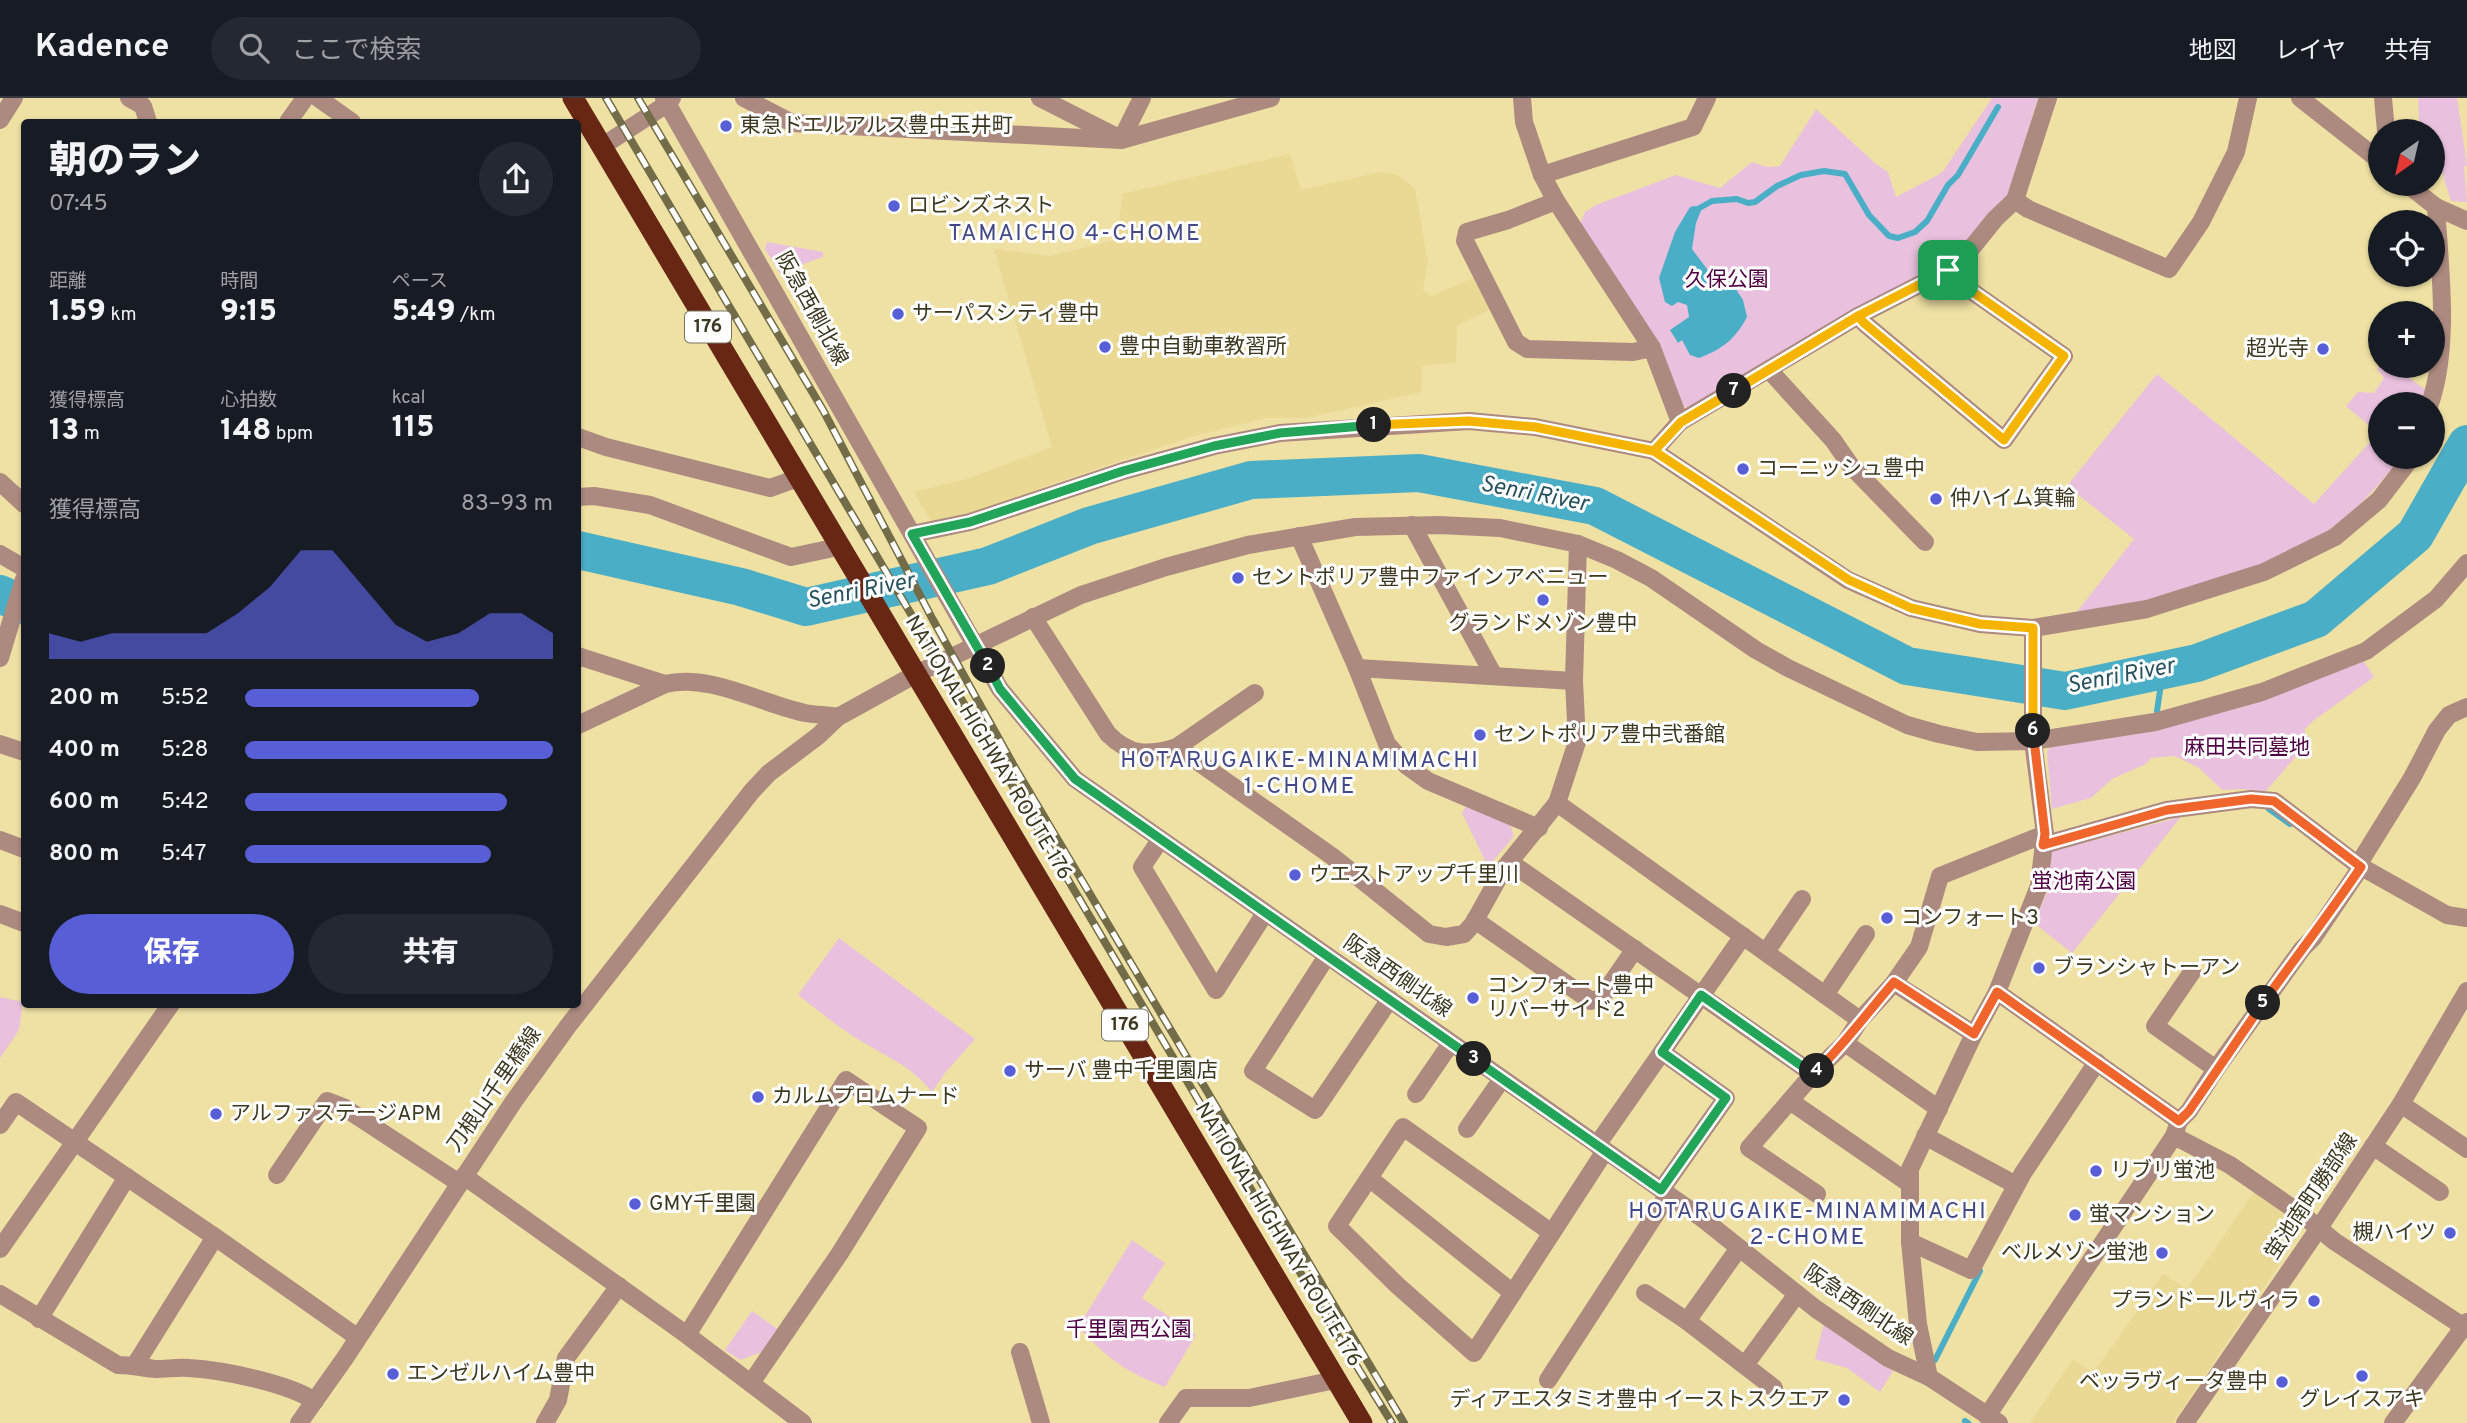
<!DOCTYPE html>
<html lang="ja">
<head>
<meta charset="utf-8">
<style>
  body { margin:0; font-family:Overpass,"Noto Sans JP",sans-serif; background:#242831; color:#f1f3f6; height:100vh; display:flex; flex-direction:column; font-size:26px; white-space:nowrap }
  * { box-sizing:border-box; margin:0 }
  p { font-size:23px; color:#9ea1a6 }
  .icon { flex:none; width:38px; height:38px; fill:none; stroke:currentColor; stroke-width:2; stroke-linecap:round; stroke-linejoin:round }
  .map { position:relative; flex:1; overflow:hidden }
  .sheet { position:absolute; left:21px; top:21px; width:560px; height:889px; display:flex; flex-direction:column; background:#171b24; border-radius:7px; box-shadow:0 2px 5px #0004 }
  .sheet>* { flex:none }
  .needle { width:46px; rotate:214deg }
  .controls { position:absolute; left:2368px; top:21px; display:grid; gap:14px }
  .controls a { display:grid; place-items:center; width:77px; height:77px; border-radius:50%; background:#171b24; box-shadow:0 2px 5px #0004; font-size:35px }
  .pin { position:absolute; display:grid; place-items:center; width:60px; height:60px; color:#fff; margin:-30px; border-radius:14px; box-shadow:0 4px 10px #0006 }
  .km { position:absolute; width:35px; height:35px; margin:-18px; border-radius:50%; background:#222; color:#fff; font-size:19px; line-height:35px; text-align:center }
  .round { display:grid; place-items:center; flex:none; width:74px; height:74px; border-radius:37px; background:#242831 }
  .overview { display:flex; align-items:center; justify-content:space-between; height:119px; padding:0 28px }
  h1 { font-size:38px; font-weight:800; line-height:52px }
  .figures { display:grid; grid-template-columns:repeat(3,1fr); gap:10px; height:119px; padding:7px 28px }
  .figures div { display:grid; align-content:center }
  .figures b { font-size:30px; font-weight:800 }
  .figures small { font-size:19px; font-weight:400 }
  .figures p { font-size:19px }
  .chart { height:196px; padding:14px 28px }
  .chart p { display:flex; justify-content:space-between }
  .chart svg { width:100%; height:126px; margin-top:7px; fill:#585ed5; opacity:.7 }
  .cta { display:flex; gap:14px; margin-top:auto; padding:14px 28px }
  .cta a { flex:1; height:80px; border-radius:42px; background:#585ed5; color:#fff; font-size:28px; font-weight:800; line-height:80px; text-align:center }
  .cta a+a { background:#242831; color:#f1f3f6 }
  ul { padding:0 28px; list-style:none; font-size:23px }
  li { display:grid; grid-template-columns:112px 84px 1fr; align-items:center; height:52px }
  li i { height:18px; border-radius:9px; background:#585ed5 }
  header { display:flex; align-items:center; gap:42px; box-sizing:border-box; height:98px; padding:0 35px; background:#171b24; border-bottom:2px solid #363941 }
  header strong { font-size:33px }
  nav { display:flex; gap:38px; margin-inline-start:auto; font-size:24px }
  .search { width:490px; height:63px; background:#242831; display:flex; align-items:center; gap:18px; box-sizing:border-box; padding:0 24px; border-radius:38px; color:#9ea1a6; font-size:26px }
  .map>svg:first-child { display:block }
</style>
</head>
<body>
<header>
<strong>Kadence</strong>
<div class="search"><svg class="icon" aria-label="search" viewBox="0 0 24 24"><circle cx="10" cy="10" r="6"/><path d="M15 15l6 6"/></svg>ここで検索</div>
<nav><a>地図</a><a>レイヤ</a><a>共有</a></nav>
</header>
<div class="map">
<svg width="2467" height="1325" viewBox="0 0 2467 1325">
  <rect width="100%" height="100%" fill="#efe1a4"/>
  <g fill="#e9d994">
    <polygon points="1290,56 1301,92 1381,74 1398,77 1415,91 1428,163 1423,192 1431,198 1473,180 1491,211 1457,228 1456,264 1422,268 1421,294 1307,320 1266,320 1194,338 1057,384 985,412 931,423 914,394 966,381 1052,349 994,151 1050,158 1118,141 1122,96"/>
    <polygon points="2256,1091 2301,1120 2303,1131 2173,1325 2030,1325 2073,1261 2093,1275 2163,1176 2187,1191"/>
  </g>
  <g fill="#e9c1de">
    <polygon points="1992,0 2038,0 2008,98 1947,166 1691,311 1683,308 1580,126 1585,114 1596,107 1676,77 1720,90 1752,64 1767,69 1780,68 1816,11 1875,65 1888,74 1896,99 1938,77 1944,72"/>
    <polygon points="2418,0 2457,0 2467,67 2464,69 2467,104 2451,103 2435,51 2433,48 2432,33 2424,33 2419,23"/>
    <polygon points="767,144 823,154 823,159 806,165 781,177 765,151"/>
    <path d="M 2380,268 L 2393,268 L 2426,292 L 2421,306 L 2380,306 L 2380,359 L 2401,359 C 2381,384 2361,409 2334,428 C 2325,436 2312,441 2301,447 C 2232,485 2154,504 2076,515 L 2134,441 L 2067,388 L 2157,276 L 2314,406 L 2378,335 L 2346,308 L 2358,294 L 2374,295 L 2384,280 L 2377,271 Z"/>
    <polygon points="2363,562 2374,579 2313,623 2304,632 2310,642 2265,694 2244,691 2222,692 2199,670 2175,658 2151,660 2146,666 2112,681 2091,700 2052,711 2047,654 2054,644 2137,636 2243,609"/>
    <polygon points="1467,707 1510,726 1514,738 1488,769 1462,715"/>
    <polygon points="2181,719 2072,855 2034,825 2048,792 2044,773 2047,757 2053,753"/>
    <path d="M 839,840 L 975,941 L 945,975 L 932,994 C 910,967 890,961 861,943 C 839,930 819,913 798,897 Z"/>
    <polygon points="0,899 23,904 19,932 0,960"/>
    <path d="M 1132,1142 L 1165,1165 L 1142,1200 L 1196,1237 L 1165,1289 C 1123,1273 1108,1260 1078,1229 Z"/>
    <polygon points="752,1213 779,1232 765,1253 740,1262 725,1252"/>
    <path d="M 1824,1225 C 1844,1244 1871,1257 1893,1273 L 1880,1294 L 1847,1270 L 1815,1261 Z"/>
  </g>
  <path fill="#4baec7" d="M 1695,108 L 1702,110 L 1696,125 L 1692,151 L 1710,175 L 1730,182 L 1743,202 L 1747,219 C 1735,241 1723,251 1699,260 L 1690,257 L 1682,242 L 1678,245 L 1670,232 L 1689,219 L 1687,207 L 1678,204 L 1672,208 L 1665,204 L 1659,180 L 1675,134 L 1690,109 Z"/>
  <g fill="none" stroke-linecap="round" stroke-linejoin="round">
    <g stroke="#4baec7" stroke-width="6">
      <polyline points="1696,112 1712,103 1737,101 1748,105 1755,104 1777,88 1801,77 1824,73 1845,76 1869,117 1889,138 1898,140 1915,134 1927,123 1948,87 1958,77 1998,9"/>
      <polyline points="2157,613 2163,572"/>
      <polyline points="2269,711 2290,726"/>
      <polyline points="1935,1262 1980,1173"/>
      <polyline points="1965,1323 1968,1325"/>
    </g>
    <g stroke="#4baec7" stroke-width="38">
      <polyline points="578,452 741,489 806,509 988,468 1089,428 1251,382 1419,375 1595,408 1907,568 2065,593 2197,565 2316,521 2415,437 2467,346"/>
      <polyline points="0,496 24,507"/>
    </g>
    <g stroke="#ac8a80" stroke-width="18">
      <polyline points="129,0 143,8 148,24"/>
      <polyline points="318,0 352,24"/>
      <polyline points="664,0 1000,591 1075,681 1703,1121 1816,1211 1888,1260 1929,1279 1999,1325"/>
      <polyline points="744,0 792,25 1121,42 1271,0"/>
      <polyline points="1040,0 1115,38"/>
      <polyline points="1522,0 1524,24 1542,77 1556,103 1652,250 1680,324 1654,353"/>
      <polyline points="2300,0 2380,63"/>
      <polyline points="2383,0 2386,33"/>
      <polyline points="0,22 14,0"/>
      <polyline points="288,24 305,0"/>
      <polyline points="1121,42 1142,0"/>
      <polyline points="601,49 667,6 672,0"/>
      <polyline points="1542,77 1693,29 1707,0"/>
      <polyline points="2407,86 2436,109 2467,123"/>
      <polyline points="2015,102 2028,111 2169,171 2201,124 2236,54 2248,0"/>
      <polyline points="1556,103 1508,122 1467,134 1465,143 1516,244 1527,251 1633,254 1652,250"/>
      <polyline points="1858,218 1864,225 2004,342 2064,258 1963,187 1948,172"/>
      <polyline points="1769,272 1833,342 1851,368 1925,444"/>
      <path d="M 2430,306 C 2450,246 2440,172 2436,109"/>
      <polyline points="1680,324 1858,218 1948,172 1970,152 1995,121 2015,102 2048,0"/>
      <polyline points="578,339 606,349 770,390 798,380"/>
      <polyline points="0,384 24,406"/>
      <polyline points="578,399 594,398 650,407 791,459 838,449"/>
      <polyline points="1412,427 1494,578"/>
      <polyline points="912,436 970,424 1123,373 1214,348 1280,335 1469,323 1535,329 1654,353 1848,482 1911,510 1980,526 2033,530 2147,511 2264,474 2335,439 2379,402 2412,359"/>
      <polyline points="1299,438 1357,570 1387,646 1407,668 1428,683 1539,730"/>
      <polyline points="0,456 24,470"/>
      <path d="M 1033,519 L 1108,636 C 1130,658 1148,658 1177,649 L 1333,759 L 1429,836 L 1446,839 L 1464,836 L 1473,826 L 1503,772 L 1557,705 L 1577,644 L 1574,583 L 1578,446"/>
      <polyline points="578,558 665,586"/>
      <polyline points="0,560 24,481"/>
      <polyline points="1357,570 1574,583"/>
      <path d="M 578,627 L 665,586 C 709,575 762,606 805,615 C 816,617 827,617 838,619"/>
      <polyline points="0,646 24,654"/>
      <polyline points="1177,649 1255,595"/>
      <polyline points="1557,705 1860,922"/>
      <polyline points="0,742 24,751"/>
      <polyline points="1160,742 1142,769 1216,892 1265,815"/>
      <polyline points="2043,747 2167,712 2251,701 2274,703 2358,767 2447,817 2467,820"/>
      <polyline points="1511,765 1813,976"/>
      <polyline points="2358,767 2412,680 2437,632 2449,617 2467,609"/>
      <polyline points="0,816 24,825"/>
      <polyline points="1475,822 1591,903 1601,900 1635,851"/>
      <polyline points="1766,854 1802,801"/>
      <polyline points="1327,858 1253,973 1315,1012 1390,901"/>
      <polyline points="2192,874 2155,928 2216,971"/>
      <polyline points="1894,885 1974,936"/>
      <polyline points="1997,894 2179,1023"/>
      <polyline points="1825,897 1866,836"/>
      <polyline points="1845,945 1939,1011"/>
      <polyline points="1416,996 1451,945"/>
      <polyline points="1790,1003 1910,1086"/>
      <polyline points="2401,1006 2467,1051"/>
      <polyline points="0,1027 16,1004 215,1139 357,1239"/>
      <polyline points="1467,1031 1502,981"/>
      <polyline points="1925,1038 2016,1087"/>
      <polyline points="2174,1038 2230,1067 2304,1118 2334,1143 2467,1231"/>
      <polyline points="1597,1047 1743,838"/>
      <polyline points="2373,1048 2440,1094"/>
      <polyline points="277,1077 327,1003 345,1010 459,1085"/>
      <polyline points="464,1078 687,1237 803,1325"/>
      <polyline points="1369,1080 1513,1195"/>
      <polyline points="1661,1092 1726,1000 1662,954"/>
      <polyline points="1817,1096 1749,1050 1813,976 1845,945 1860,922 1894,885 1919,849 1940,778 2045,736"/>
      <polyline points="1552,1135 1403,1029 1337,1128 1397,1187 1474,1255 1605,1053"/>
      <polyline points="1910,1144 1971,1172 2023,1075 2097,964"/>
      <polyline points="0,1151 171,906"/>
      <polyline points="1645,1195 1687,1223 1774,1290"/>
      <path d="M 0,1196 L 118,1267 C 131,1267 144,1270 156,1271 C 167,1271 178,1269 189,1270 C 223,1272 287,1285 315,1303"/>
      <polyline points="39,1221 127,1079"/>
      <polyline points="1687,1223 1739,1150"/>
      <polyline points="687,1237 846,982 918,1030 840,1155 751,1285"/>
      <polyline points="1020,1254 1041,1325"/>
      <polyline points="135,1267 215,1139"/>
      <polyline points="1745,1267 1797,1196"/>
      <polyline points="1929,1279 1918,1226 1910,1144 1910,1071 1974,936 1997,894 2039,788 2045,736 2033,643 2033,530"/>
      <polyline points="1548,1282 1668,1097"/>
      <polyline points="1987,1318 2174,1038 2179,1023 2189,1013 2216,971 2302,851 2313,840 2361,769"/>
      <polyline points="299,1325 345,1260 514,1003 568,928 752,693 769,675 818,638 838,619 916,576 1081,497 1166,469 1248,447 1355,429 1439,427 1500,430 1578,446 1617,462 1651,480 1756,552 1788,570 1907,627 1939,636 1977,644 2033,643 2155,624 2262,594 2366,553 2436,501 2467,465"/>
      <polyline points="545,1325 558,1302 566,1260 619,1188"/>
      <polyline points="1168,1325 1186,1300 1249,1300 1335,1282"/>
      <polyline points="2185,1325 2319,1130 2401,1006 2467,893"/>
      <polyline points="2393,1325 2467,1224"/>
    </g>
    <polyline stroke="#682714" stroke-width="21" points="573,0 1362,1325"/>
    <g stroke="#736c48" stroke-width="8">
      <g id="rail">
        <polyline points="606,0 1330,1225 1392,1325"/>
        <polyline points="638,0 823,312 933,522 1014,668 1404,1325"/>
      </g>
    </g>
    <use href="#rail" stroke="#fff" stroke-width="5" stroke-dasharray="16" stroke-linecap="butt"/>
  </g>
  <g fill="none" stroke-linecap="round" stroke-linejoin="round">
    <g stroke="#fff" stroke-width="14">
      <polyline id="split-1" points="1374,327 1469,323 1535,329 1654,353 1681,324 1858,218 1948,172"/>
    </g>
    <g stroke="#fff" stroke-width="14">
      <polyline id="split-2" points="988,568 912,436 970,424 1123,373 1214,348 1280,335 1374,327"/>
    </g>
    <g stroke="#fff" stroke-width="14">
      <polyline id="split-3" points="988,568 1000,591 1075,681 1474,961"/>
    </g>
    <g stroke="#fff" stroke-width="14">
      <polyline id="split-4" points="1474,961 1661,1092 1726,1000 1662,954 1701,897 1813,976 1817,973"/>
    </g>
    <g stroke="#fff" stroke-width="14">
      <path id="split-5" d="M 1817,973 C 1845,945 1868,914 1894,884 L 1974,936 L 1997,894 L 2179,1023 L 2189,1013 L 2263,905"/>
    </g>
    <g stroke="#fff" stroke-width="14">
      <path id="split-6" d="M 2033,633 L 2045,736 L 2043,747 L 2167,712 L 2251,701 L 2274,703 L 2361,769 C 2330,815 2296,859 2263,905"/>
    </g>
    <g stroke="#fff" stroke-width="14">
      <polyline id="split-7" points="1734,293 1681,324 1654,353 1849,482 1911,510 1980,526 2033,530 2033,633"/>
    </g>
    <g stroke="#fff" stroke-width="14">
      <polyline id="split-8" points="1734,293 1858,218 1864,225 2004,342 2064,258 1963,187 1948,172"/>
    </g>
    <use href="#split-1" stroke="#f5b400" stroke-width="9"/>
    <use href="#split-2" stroke="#22a559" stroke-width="9"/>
    <use href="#split-3" stroke="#22a559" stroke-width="9"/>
    <use href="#split-4" stroke="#22a559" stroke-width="9"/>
    <use href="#split-5" stroke="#f0652b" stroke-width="9"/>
    <use href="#split-6" stroke="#f0652b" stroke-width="9"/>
    <use href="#split-7" stroke="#f5b400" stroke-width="9"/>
    <use href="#split-8" stroke="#f5b400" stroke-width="9"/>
  </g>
  <g fill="#585ed5" stroke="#fff" stroke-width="2.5">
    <circle cx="726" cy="28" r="7"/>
    <circle cx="894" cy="108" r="7"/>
    <circle cx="898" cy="216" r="7"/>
    <circle cx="1105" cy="249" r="7"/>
    <circle cx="2323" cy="251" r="7"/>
    <circle cx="1743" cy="371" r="7"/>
    <circle cx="1936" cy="401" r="7"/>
    <circle cx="1238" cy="480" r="7"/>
    <circle cx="1543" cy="502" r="7"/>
    <circle cx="1480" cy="637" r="7"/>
    <circle cx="1295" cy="777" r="7"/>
    <circle cx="1887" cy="820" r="7"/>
    <circle cx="2039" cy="870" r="7"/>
    <circle cx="1473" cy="900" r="7"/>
    <circle cx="1010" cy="973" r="7"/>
    <circle cx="758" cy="999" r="7"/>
    <circle cx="216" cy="1016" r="7"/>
    <circle cx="2096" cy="1073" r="7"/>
    <circle cx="635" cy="1106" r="7"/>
    <circle cx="2075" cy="1117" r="7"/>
    <circle cx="2450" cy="1135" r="7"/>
    <circle cx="2162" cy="1155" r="7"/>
    <circle cx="2314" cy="1203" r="7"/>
    <circle cx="393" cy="1276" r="7"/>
    <circle cx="2362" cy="1278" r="7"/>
    <circle cx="2282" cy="1284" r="7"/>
    <circle cx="1844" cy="1302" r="7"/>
  </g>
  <g text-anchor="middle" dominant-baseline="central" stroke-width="6" stroke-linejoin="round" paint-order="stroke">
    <g fill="#fff" stroke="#777462" stroke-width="2">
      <rect x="685" y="213.5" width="46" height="31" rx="5"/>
      <rect x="1102" y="911.5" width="46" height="31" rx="5"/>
    </g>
    <g font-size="19" font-weight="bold" fill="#3d381f">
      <text x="708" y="229">176</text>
      <text x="1125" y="927">176</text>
    </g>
    <g font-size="21" fill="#3d381f" stroke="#fff" text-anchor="start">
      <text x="740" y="28">東急ドエルアルス豊中玉井町</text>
      <text x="908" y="108">ロビンズネスト</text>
      <text x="912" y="216">サーパスシティ豊中</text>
      <text x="1119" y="249">豊中自動車教習所</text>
      <text x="2309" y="251" text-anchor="end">超光寺</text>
      <text x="1757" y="371">コーニッシュ豊中</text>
      <text x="1950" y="401">仲ハイム箕輪</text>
      <text x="1252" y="480">セントポリア豊中ファインアベニュー</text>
      <text x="1543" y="526" text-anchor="middle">グランドメゾン豊中</text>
      <text x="1494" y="637">セントポリア豊中弐番館</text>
      <text x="1309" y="777">ウエストアップ千里川</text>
      <text x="1901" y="820">コンフォート3</text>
      <text x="2053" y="870">ブランシャトーアン</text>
      <text x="1487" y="888">コンフォート豊中<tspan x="1487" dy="24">リバーサイド2</tspan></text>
      <text x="1024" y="973">サーバ 豊中千里園店</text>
      <text x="772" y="999">カルムプロムナード</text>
      <text x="230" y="1016">アルファステージAPM</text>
      <text x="2110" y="1073">リブリ蛍池</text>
      <text x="649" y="1106">GMY千里園</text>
      <text x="2089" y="1117">蛍マンション</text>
      <text x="2436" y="1135" text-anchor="end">槻ハイツ</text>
      <text x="2148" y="1155" text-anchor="end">ベルメゾン蛍池</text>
      <text x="2300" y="1203" text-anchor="end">プランドールヴィラ</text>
      <text x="407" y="1276">エンゼルハイム豊中</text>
      <text x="2268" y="1284" text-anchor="end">ベッラヴィータ豊中</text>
      <text x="1830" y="1302" text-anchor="end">ディアエスタミオ豊中 イーストスクエア</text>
      <text x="2362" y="1302" text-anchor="middle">グレイスアキ</text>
    </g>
    <g font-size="21" fill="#4f0143" stroke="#fff">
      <text x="1727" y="182">久保公園</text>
      <text x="2247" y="650">麻田共同墓地</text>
      <text x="2084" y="784">蛍池南公園</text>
      <text x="1129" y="1232">千里園西公園</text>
    </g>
    <g font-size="21" fill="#3d381f" stroke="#fff">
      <text transform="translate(811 211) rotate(61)">阪急西側北線</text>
      <text transform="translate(988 650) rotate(59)">NATIONAL HIGHWAY ROUTE 176</text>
      <text transform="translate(1397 879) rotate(35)">阪急西側北線</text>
      <text transform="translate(495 992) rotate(-55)">刀根山千里橋線</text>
      <text transform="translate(2312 1099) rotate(-56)">蛍池南町勝部線</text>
      <text transform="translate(1278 1137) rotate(59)">NATIONAL HIGHWAY ROUTE 176</text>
      <text transform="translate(1858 1208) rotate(34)">阪急西側北線</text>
    </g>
    <g font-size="23" letter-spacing="2" fill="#424986" stroke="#fff">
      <text x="1075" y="136">TAMAICHO 4-CHOME</text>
      <text x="1300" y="663">HOTARUGAIKE-MINAMIMACHI<tspan x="1300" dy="26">1-CHOME</tspan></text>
      <text x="1808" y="1114">HOTARUGAIKE-MINAMIMACHI<tspan x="1808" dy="26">2-CHOME</tspan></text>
    </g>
    <g font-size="23" font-style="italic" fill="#28535e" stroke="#fff">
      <text transform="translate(1534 397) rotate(11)">Senri River</text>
      <text transform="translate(861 494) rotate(-11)">Senri River</text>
      <text transform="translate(2121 579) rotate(-11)">Senri River</text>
    </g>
  </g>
</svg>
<div class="controls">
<a><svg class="needle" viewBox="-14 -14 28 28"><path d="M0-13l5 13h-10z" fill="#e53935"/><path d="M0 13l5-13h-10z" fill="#9ea1a6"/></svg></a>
<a><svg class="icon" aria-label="locate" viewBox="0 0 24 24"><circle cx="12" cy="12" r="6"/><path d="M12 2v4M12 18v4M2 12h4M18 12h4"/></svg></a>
<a>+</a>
<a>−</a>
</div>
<div class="pin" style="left:1948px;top:172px;background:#1e9e55"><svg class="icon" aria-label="arrive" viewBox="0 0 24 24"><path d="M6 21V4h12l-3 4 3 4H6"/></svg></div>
<b class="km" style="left:1374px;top:327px">1</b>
<b class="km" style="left:988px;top:568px">2</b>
<b class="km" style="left:1474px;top:961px">3</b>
<b class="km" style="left:1817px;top:973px">4</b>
<b class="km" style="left:2263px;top:905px">5</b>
<b class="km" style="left:2033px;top:633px">6</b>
<b class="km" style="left:1734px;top:293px">7</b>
<section class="sheet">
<div class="overview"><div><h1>朝のラン</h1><p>07:45</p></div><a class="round"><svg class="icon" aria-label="share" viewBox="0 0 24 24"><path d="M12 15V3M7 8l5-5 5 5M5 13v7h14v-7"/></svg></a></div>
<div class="figures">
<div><p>距離</p><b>1.59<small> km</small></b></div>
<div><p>時間</p><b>9:15</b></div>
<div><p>ペース</p><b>5:49<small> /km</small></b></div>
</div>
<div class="figures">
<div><p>獲得標高</p><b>13<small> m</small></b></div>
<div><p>心拍数</p><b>148<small> bpm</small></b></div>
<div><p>kcal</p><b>115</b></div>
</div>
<div class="chart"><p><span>獲得標高</span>83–93 m</p>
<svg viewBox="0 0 160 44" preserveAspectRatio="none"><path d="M0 44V35L10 38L20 35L30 35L40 35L50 35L60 28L70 19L80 6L90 6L100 19L110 32L120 38L130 35L140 28L150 28L160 35V44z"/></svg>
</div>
<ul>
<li><b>200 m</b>5:52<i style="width:76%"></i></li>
<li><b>400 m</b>5:28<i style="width:100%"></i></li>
<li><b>600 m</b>5:42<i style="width:85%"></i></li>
<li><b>800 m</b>5:47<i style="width:80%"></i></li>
</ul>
<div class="cta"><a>保存</a><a>共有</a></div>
</section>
</div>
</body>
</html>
